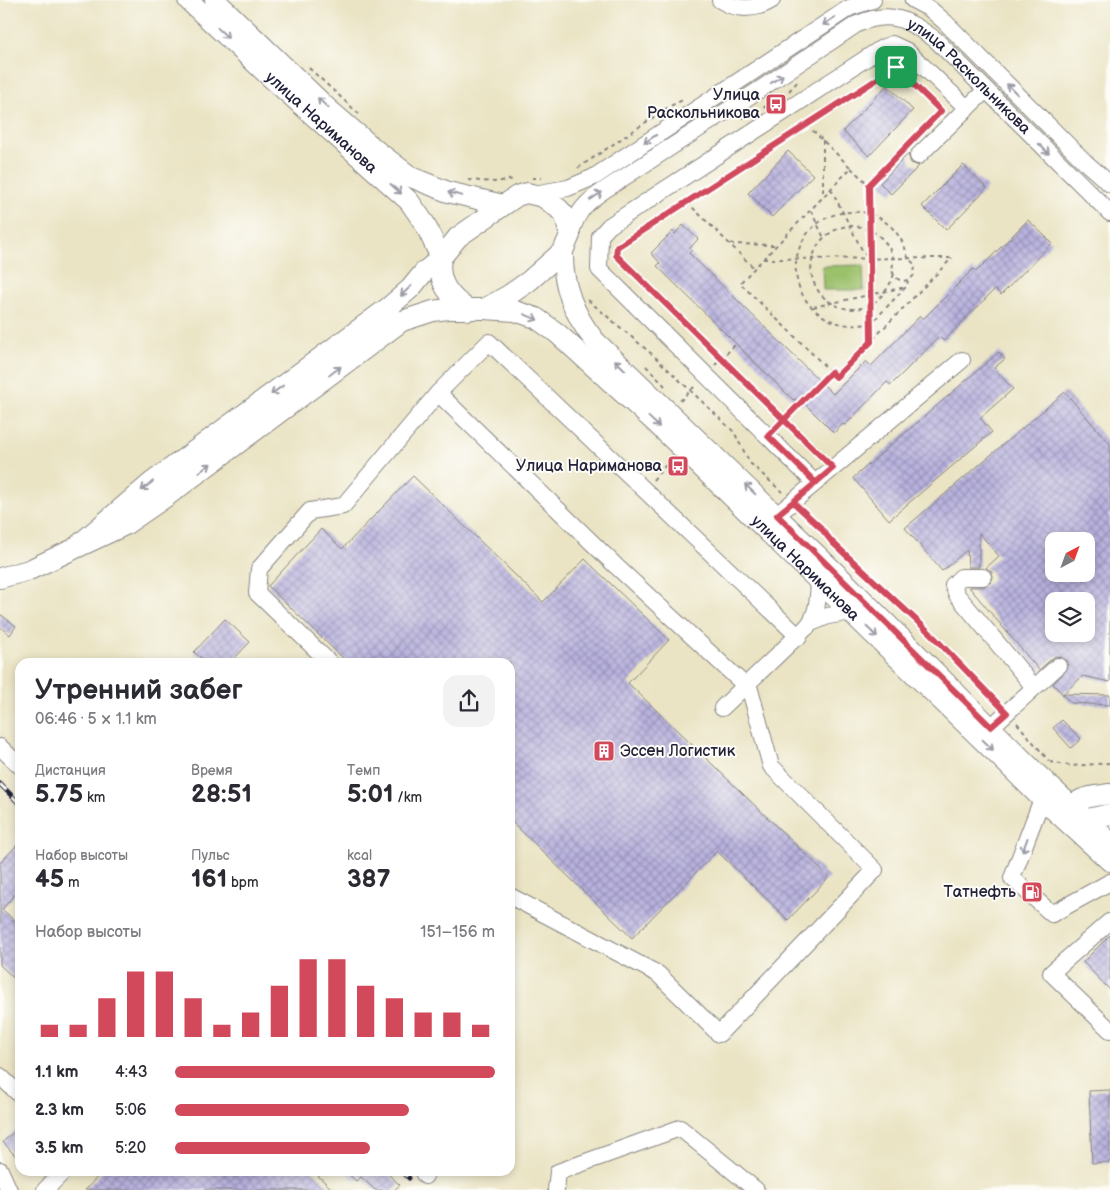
<!DOCTYPE html>
<html lang="ru">
<head>
<meta charset="utf-8">
<style>
  body { margin:0; font-family:"Balsamiq Sans",sans-serif; background:#f2f2f3; color:#2b2b33; height:100vh; display:flex; flex-direction:column; font-size:19px; white-space:nowrap }
  * { box-sizing:border-box; margin:0 }
  p { font-size:16px; color:#7c7c81 }
  .icon { flex:none; width:28px; height:28px; fill:none; stroke:currentColor; stroke-width:2; stroke-linecap:round; stroke-linejoin:round }
  .map { position:relative; flex:1; overflow:hidden }
  .panel { position:absolute; left:15px; top:658px; width:500px; height:518px; display:flex; flex-direction:column; background:#fff; border-radius:15px; box-shadow:0 2px 8px #0003 }
  .panel>* { flex:none }
  .needle { width:32px; rotate:41deg }
  .buttons { position:absolute; left:1045px; top:532px; display:grid; gap:10px }
  .buttons a { display:grid; place-items:center; width:50px; height:50px; border-radius:10px; background:#fff; box-shadow:0 2px 8px #0003; font-size:25px }
  .pin { position:absolute; display:grid; place-items:center; width:42px; height:42px; color:#fff; margin:-21px; border-radius:10px; box-shadow:0 2px 8px #0006 }
  .round { display:grid; place-items:center; flex:none; width:52px; height:52px; border-radius:15px; background:#f2f2f3 }
  .overview { display:flex; align-items:center; justify-content:space-between; height:85px; padding:0 20px }
  h1 { font-size:28px; font-weight:700; line-height:38px }
  .figures { display:grid; grid-template-columns:repeat(3,1fr); gap:8px; height:85px; padding:5px 20px }
  .figures div { display:grid; align-content:center }
  .figures b { font-size:25px; font-weight:700 }
  .figures small { font-size:14px; font-weight:400 }
  .figures p { font-size:14px }
  .chart { height:140px; padding:10px 20px }
  .chart p { display:flex; justify-content:space-between }
  .chart svg { width:100%; height:90px; margin-top:5px; stroke:#d1495b; stroke-width:6 }
  ul { padding:0 20px; list-style:none; font-size:16px }
  li { display:grid; grid-template-columns:80px 60px 1fr; align-items:center; height:38px }
  li i { height:12px; border-radius:6px; background:#d1495b }
  .map>svg:first-child { display:block }
</style>
</head>
<body>
<div class="map">
<svg width="1110" height="1190" viewBox="0 0 1110 1190">
  <defs>
    <pattern id="building-cross-hatch" width="8" height="8" patternUnits="userSpaceOnUse" patternTransform="scale(1.25)"><rect width="8" height="8" fill="#b8b2de"/><path d="M0 0l8 8M0 8l8-8" fill="none" stroke="#9590b5"/></pattern>
  </defs>
  <rect width="100%" height="100%" fill="#fdfcf7"/>
  <filter id="ink" filterUnits="userSpaceOnUse"><feTurbulence type="fractalNoise" baseFrequency=".02" numOctaves="2"/><feDisplacementMap in="SourceGraphic" scale="10" xChannelSelector="R" yChannelSelector="G"/><feConvolveMatrix kernelMatrix="1 2 1 2 8 2 1 2 1" color-interpolation-filters="sRGB"/></filter>
  <filter id="wash" filterUnits="userSpaceOnUse"><feTurbulence type="fractalNoise" baseFrequency=".0096" numOctaves="4" result="noise"/><feDisplacementMap in="SourceGraphic" scale="20" xChannelSelector="R" yChannelSelector="G"/><feGaussianBlur stdDeviation="1.12" result="paint"/><feColorMatrix in="noise" values="0 0 0 0 0 0 0 0 0 0 0 0 0 0 0 0 0 1.4 0 .05"/><feComposite in="paint" operator="in"/></filter>
  <g filter="url(#wash)">
    <rect width="100%" height="100%" fill="#eae4c4"/>
    <polygon fill="#9bc16b" stroke="#5e7253" points="863,265 864,290 823,290 822,266"/>
    <g id="blocks">
      <g fill="url(#building-cross-hatch)" fill-rule="evenodd">
        <polygon points="887,85 913,110 869,156 843,131"/>
        <polygon points="788,151 813,175 772,217 748,193"/>
        <polygon points="908,154 911,163 919,166 891,194 880,183"/>
        <polygon points="963,165 987,188 946,230 922,206"/>
        <polygon points="1028,220 1052,243 1001,295 995,289 944,341 939,337 891,385 887,382 845,425 843,424 834,433 804,403 802,406 795,399 793,400 657,266 660,263 651,253 673,231 675,234 683,225 698,239 690,248 692,250 689,253 833,394 866,361 871,366 920,316 923,319 973,269 976,272"/>
        <polygon points="999,352 1005,359 994,368 1013,389 980,418 992,432 889,520 853,478"/>
        <path d="M 1065,392 L 1110,444 L 1110,682 L 1083,676 L 1063,694 L 1110,695 L 1110,705 L 1071,703 L 1053,684 L 1067,669 L 1068,664 L 1066,660 L 1061,657 L 1055,656 L 1039,670 L 969,587 L 983,587 L 991,582 L 993,577 L 992,572 L 986,568 L 999,556 L 979,533 L 979,567 L 968,567 L 967,550 L 942,571 L 905,528 ZM 1054,541 L 1086,541 L 1086,574 L 1054,574 ZM 1054,601 L 1086,601 L 1086,634 L 1054,634 Z"/>
        <polygon points="413,476 543,602 585,559 669,640 628,683 829,877 788,920 717,851 632,938 510,820 510,662 347,662 268,586 321,529 342,549"/>
        <polygon points="0,614 16,626 10,635 0,627"/>
        <polygon points="225,619 250,642 231,662 206,662 194,652"/>
        <polygon points="1062,720 1081,739 1071,748 1053,728"/>
        <polygon points="20,842 20,889 2,909 20,926 20,984 0,965 0,863"/>
        <polygon points="1110,935 1110,990 1083,962"/>
        <polygon points="1110,1090 1110,1162 1092,1163 1089,1091"/>
        <polygon points="20,1126 20,1161 3,1142"/>
        <polygon points="104,1170 312,1170 333,1190 85,1190"/>
        <polygon points="344,1170 384,1170 400,1185 394,1190 375,1190 361,1177 356,1181"/>
      </g>
    </g>
  </g>
  <g filter="url(#ink)">
    <use href="#blocks" fill-opacity="0" stroke="#868380" stroke-width="1"/>
    <g fill="none" stroke-linecap="round" stroke-linejoin="round">
      <g stroke="#868380" stroke-width="18">
        <g id="minor">
          <path d="M 720,0 C 737,11 756,10 772,0"/>
          <polyline points="913,0 930,9 945,22 1085,162 1110,184"/>
          <polyline points="918,156 967,108"/>
          <polyline points="534,194 568,188 594,177 849,8 873,0"/>
          <path id="s1" d="M 570,235 C 578,210 585,203 606,189 L 762,88 L 857,24 C 891,9 908,20 936,40 L 1110,213"/>
          <polyline points="438,393 616,566 750,690 771,766 875,870 719,1034 658,974 510,896"/>
          <polyline points="815,483 599,269 600,236 609,226 882,48 892,44 907,51 967,108 985,91"/>
          <polyline points="777,515 962,360"/>
          <polyline points="983,577 961,577 953,585 957,595 1034,687"/>
          <path d="M 807,627 C 818,614 818,598 819,582"/>
          <polyline points="329,662 257,593 259,569 310,511 343,506 438,393 489,342 799,637"/>
          <polyline points="722,708 811,623 828,616 851,612"/>
          <polyline points="991,727 1058,666"/>
          <polyline points="0,747 20,766"/>
          <polyline points="1042,799 1012,878 1052,914 1110,882"/>
          <polyline points="1109,922 1051,973 1110,1030"/>
          <polyline points="0,1076 20,1095"/>
          <polyline points="0,1170 9,1190"/>
          <polyline points="422,1170 425,1176"/>
          <polyline points="45,1190 65,1170"/>
          <polyline points="556,1190 558,1172 680,1128 756,1190"/>
        </g>
      </g>
      <g stroke="#868380" stroke-width="22">
        <g id="major">
          <path id="s2" d="M 188,0 L 268,75 L 409,201 L 425,224 L 441,258"/>
          <polyline points="215,0 326,107 377,151 411,177 448,192 503,205"/>
          <path d="M 563,251 C 562,285 574,315 595,341 L 846,583 L 1037,774 L 1110,842"/>
          <path d="M 441,258 C 437,282 449,297 469,310"/>
          <path id="s3" d="M 484,309 L 515,311 L 536,318 L 557,333 L 657,424 L 1009,766 L 1042,799 L 1110,861"/>
          <polyline points="0,578 29,570 125,525 167,496 402,321 433,311 448,309 484,309 509,295 529,281 563,251 570,235 565,216 559,209 543,197 527,193 517,196 458,237 441,258 424,272 411,288 389,307 151,483 75,548"/>
          <path d="M 1064,814 C 1080,796 1087,797 1110,794"/>
          <polyline points="1081,831 1092,818 1110,814"/>
        </g>
      </g>
      <g stroke="#868380" stroke-width="2" stroke-dasharray="4 4" stroke-linecap="butt">
        <polyline points="309,68 359,114"/>
        <polyline points="789,91 799,80"/>
        <polyline points="742,118 752,115 768,105"/>
        <polyline points="807,125 851,168 740,283 831,372"/>
        <polyline points="823,140 823,197"/>
        <polyline points="578,168 670,106 685,99"/>
        <polyline points="851,168 869,185 941,111"/>
        <polyline points="532,178 542,178"/>
        <polyline points="468,180 494,182 515,179"/>
        <polyline points="869,185 871,342"/>
        <polyline points="831,189 862,250 870,259"/>
        <polyline points="687,202 753,267"/>
        <polyline points="811,211 824,238"/>
        <polyline points="730,244 775,245"/>
        <polyline points="763,259 952,258"/>
        <path d="M 894,274 C 871,341 789,300 817,247 C 822,237 833,230 843,227 C 865,222 888,237 893,258 C 894,263 891,269 893,273 C 898,284 909,282 914,275 L 915,265 C 913,262 909,260 908,257 C 906,254 906,249 904,246 C 901,238 895,230 889,225 C 880,217 869,212 858,212 C 795,208 772,287 826,318 C 838,325 858,328 871,322 C 878,318 898,294 906,287 L 908,281"/>
        <polyline points="588,300 654,356 734,432 750,463 782,492"/>
        <polyline points="813,307 906,287"/>
        <polyline points="715,365 736,344"/>
        <polyline points="646,366 665,386"/>
        <polyline points="680,401 696,385"/>
        <polyline points="778,426 831,372 836,377 952,258"/>
        <polyline points="824,460 616,255 617,247 896,67 943,113"/>
        <polyline points="653,480 671,459"/>
        <polyline points="802,511 820,527 832,542 929,632 998,704"/>
        <polyline points="1017,723 1049,761"/>
        <polyline points="1050,762 1072,766 1110,763"/>
      </g>
      <use href="#minor" stroke="#fff" stroke-width="16"/>
      <use href="#major" stroke="#fff" stroke-width="20"/>
      <g stroke="#22223b" stroke-width="5">
        <g id="rail">
          <polyline points="0,784 20,804"/>
          <polyline points="401,1170 409,1178"/>
        </g>
      </g>
      <use href="#rail" stroke="#fdfcf7" stroke-width="3" stroke-dasharray="9" stroke-linecap="butt"/>
    </g>
    <defs><path id="oneway-shaft" d="M-6 0H5M1.5-3L5.5 0L1.5 3" fill="none" stroke-width="1.6" stroke-linecap="round" stroke-linejoin="round" transform="scale(1.25)"/></defs>
    <g stroke="#9c9ca7">
      <use href="#oneway-shaft" transform="translate(829 21) rotate(146)"/>
      <use href="#oneway-shaft" transform="translate(223 33) rotate(43)"/>
      <use href="#oneway-shaft" transform="translate(777 79) rotate(-34)"/>
      <use href="#oneway-shaft" transform="translate(1012 89) rotate(-135)"/>
      <use href="#oneway-shaft" transform="translate(323 103) rotate(-137)"/>
      <use href="#oneway-shaft" transform="translate(650 139) rotate(146)"/>
      <use href="#oneway-shaft" transform="translate(1044 149) rotate(45)"/>
      <use href="#oneway-shaft" transform="translate(396 189) rotate(42)"/>
      <use href="#oneway-shaft" transform="translate(455 194) rotate(-167)"/>
      <use href="#oneway-shaft" transform="translate(596 196) rotate(-34)"/>
      <use href="#oneway-shaft" transform="translate(406 291) rotate(136)"/>
      <use href="#oneway-shaft" transform="translate(531 317) rotate(23)"/>
      <use href="#oneway-shaft" transform="translate(620 365) rotate(-135)"/>
      <use href="#oneway-shaft" transform="translate(335 371) rotate(-37)"/>
      <use href="#oneway-shaft" transform="translate(277 390) rotate(144)"/>
      <use href="#oneway-shaft" transform="translate(654 422) rotate(43)"/>
      <use href="#oneway-shaft" transform="translate(205 468) rotate(-37)"/>
      <use href="#oneway-shaft" transform="translate(147 486) rotate(142)"/>
      <use href="#oneway-shaft" transform="translate(750 489) rotate(-136)"/>
      <use href="#oneway-shaft" transform="translate(872 632) rotate(44)"/>
      <use href="#oneway-shaft" transform="translate(988 745) rotate(44)"/>
      <use href="#oneway-shaft" transform="translate(1025 845) rotate(110)"/>
    </g>
  </g>
  <g fill="none" stroke-linecap="round" stroke-linejoin="round" filter="url(#ink)">
    <g stroke="#fff" stroke-width="10">
      <polyline id="route" points="896,67 941,111 869,185 871,342 836,377 831,372 768,436 816,483 777,515 991,727 1007,713 929,632 832,542 820,527 793,502 833,468 616,255 617,247 896,67"/>
    </g>
    <use href="#route" stroke="#d1495b" stroke-width="6"/>
  </g>
  <defs>
    <g id="bus-square" transform="scale(1.125)"><rect x="-9" y="-9" width="18" height="18" rx="4" fill="#d1495b" stroke="#fdfcf7"/><path d="M-5-6H5V4H4V6H2V4H-2V6H-4V4H-5ZM-3.5-4V0h7V-4ZM-3.5 1.2v1.5H-2V1.2ZM2 1.2v1.5H3.5V1.2Z" fill="#fff"/></g>
    <g id="building-square" transform="scale(1.125)"><rect x="-9" y="-9" width="18" height="18" rx="4" fill="#d1495b" stroke="#fdfcf7"/><path d="M-4-6H4V6H1V3H-1V6H-4ZM-2.5-4.3h1.7v1.8h-1.7ZM.8-4.3h1.7v1.8H.8ZM-2.5-1h1.7V.8h-1.7ZM.8-1h1.7V.8H.8Z" fill="#fff"/></g>
    <g id="fuel-square" transform="scale(1.125)"><rect x="-9" y="-9" width="18" height="18" rx="4" fill="#d1495b" stroke="#fdfcf7"/><path d="M-5.5-6h7V0h2V4h1.3V-2.5L3-4.5l.8-.8L6-3V5H2.5V1h-1V6h-7ZM-4.2-4.7v3.2H.2V-4.7Z" fill="#fff"/></g>
  </defs>
  <g fill-rule="evenodd">
    <use href="#bus-square" x="776" y="104"/>
    <use href="#bus-square" x="678" y="466"/>
    <use href="#building-square" x="604" y="751"/>
    <use href="#fuel-square" x="1032" y="892"/>
  </g>
  <g text-anchor="middle" dominant-baseline="central" stroke-width="4" stroke-linejoin="round" paint-order="stroke">
    <g font-size="16" fill="#22223b" stroke="#fdfcf7">
      <text stroke="none"><textPath href="#s1" startOffset="495">улица Раскольникова</textPath></text>
      <text stroke="none"><textPath href="#s2" startOffset="181">улица Нариманова</textPath></text>
      <text stroke="none"><textPath href="#s3" startOffset="421">улица Нариманова</textPath></text>
    </g>
    <g font-size="16" fill="#22223b" stroke="#fdfcf7" text-anchor="end">
      <text x="760" y="95">Улица<tspan x="760" dy="18">Раскольникова</tspan></text>
      <text x="662" y="466">Улица Нариманова</text>
      <text x="620" y="751" text-anchor="start">Эссен Логистик</text>
      <text x="1016" y="892">Татнефть</text>
    </g>
  </g>
</svg>
<div class="buttons">
<a><svg class="needle" viewBox="-14 -14 28 28"><path d="M0-13l5 13h-10z" fill="#e53935"/><path d="M0 13l5-13h-10z" fill="#7c7c81"/></svg></a>
<a><svg class="icon" aria-label="layers" viewBox="0 0 24 24"><path d="M12 4l9 5-9 5-9-5zM3 14l9 5 9-5"/></svg></a>
</div>
<div class="pin" style="left:896px;top:67px;background:#1e9e55"><svg class="icon" aria-label="arrive" viewBox="0 0 24 24"><path d="M6 21V4h12l-3 4 3 4H6"/></svg></div>
<section class="panel">
<div class="overview"><div><h1>Утренний забег</h1><p>06:46 · 5 × 1.1 km</p></div><a class="round"><svg class="icon" aria-label="share" viewBox="0 0 24 24"><path d="M12 15V3M7 8l5-5 5 5M5 13v7h14v-7"/></svg></a></div>
<div class="figures">
<div><p>Дистанция</p><b>5.75<small> km</small></b></div>
<div><p>Время</p><b>28:51</b></div>
<div><p>Темп</p><b>5:01<small> /km</small></b></div>
</div>
<div class="figures">
<div><p>Набор высоты</p><b>45<small> m</small></b></div>
<div><p>Пульс</p><b>161<small> bpm</small></b></div>
<div><p>kcal</p><b>387</b></div>
</div>
<div class="chart"><p><span>Набор высоты</span>151–156 m</p>
<svg viewBox="0 0 160 44" preserveAspectRatio="none"><path d="M5 44V38M15 44V38M25 44V25M35 44V12M45 44V12M55 44V25M65 44V38M75 44V32M85 44V19M95 44V6M105 44V6M115 44V19M125 44V25M135 44V32M145 44V32M155 44V38"/></svg>
</div>
<ul>
<li><b>1.1 km</b>4:43<i style="width:100%"></i></li>
<li><b>2.3 km</b>5:06<i style="width:73%"></i></li>
<li><b>3.5 km</b>5:20<i style="width:61%"></i></li>
</ul>
</section>
</div>
</body>
</html>
